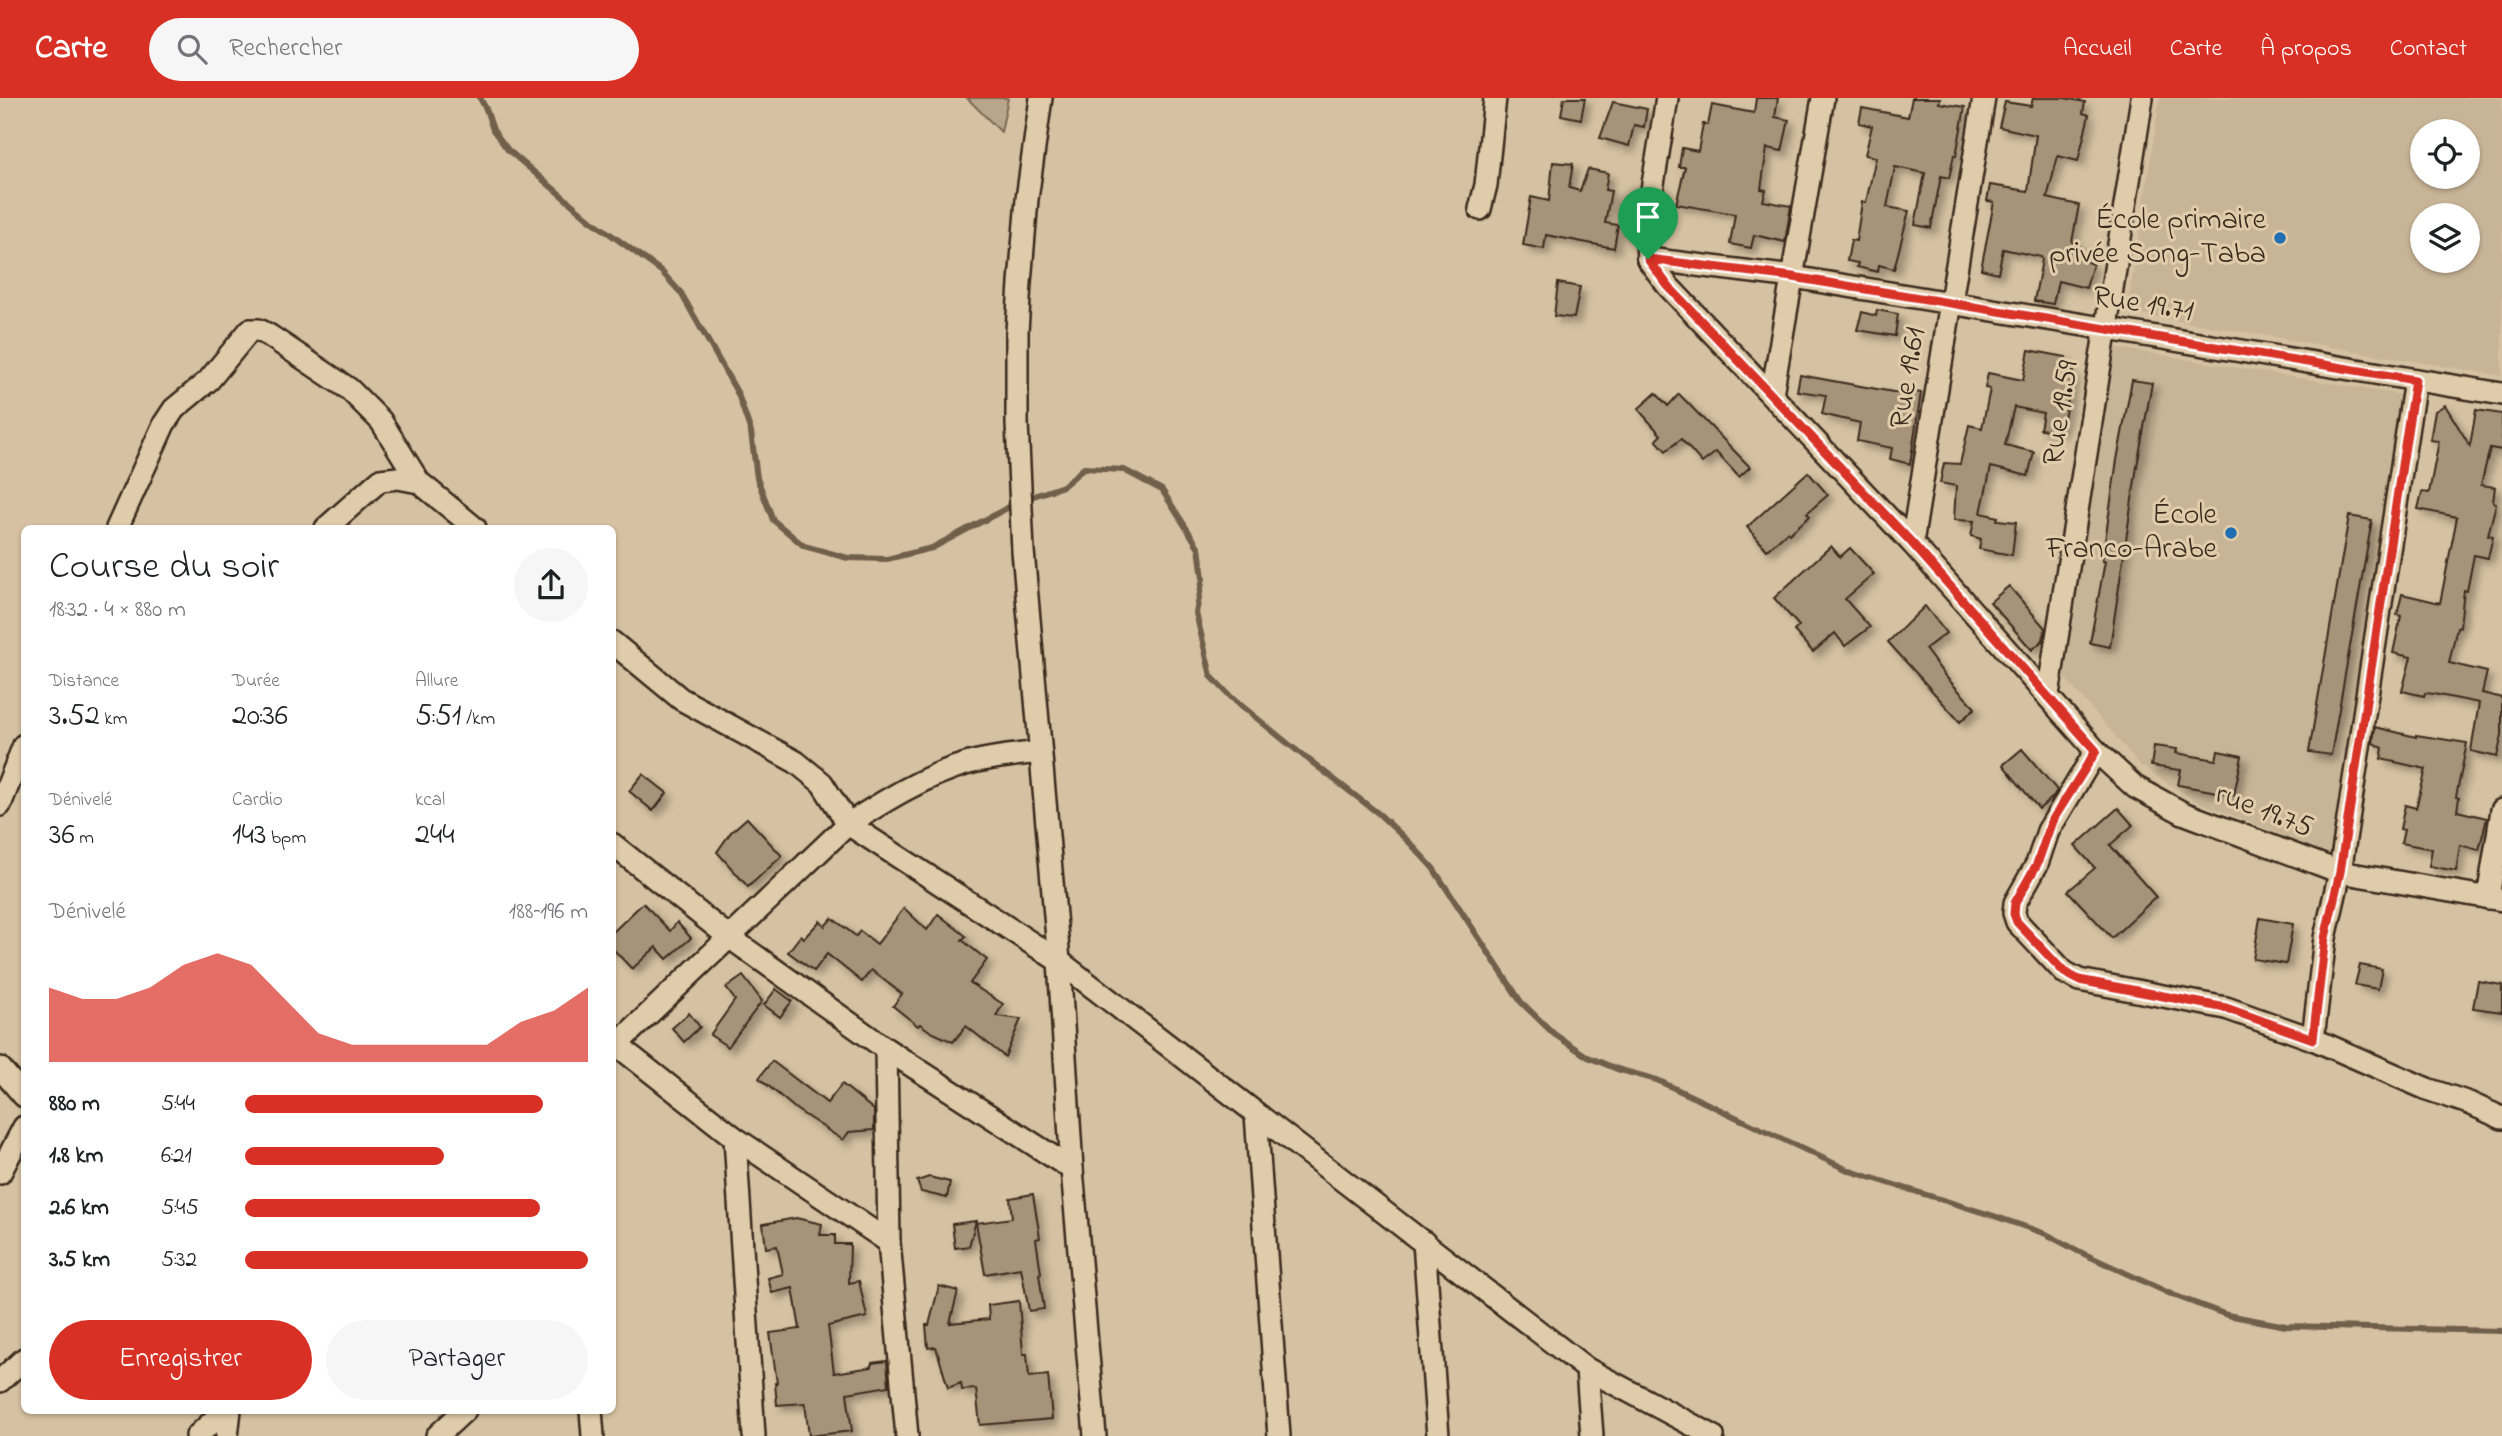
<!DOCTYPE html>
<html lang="fr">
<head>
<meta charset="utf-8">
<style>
  body { margin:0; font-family:"Indie Flower",sans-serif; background:#f6f6f6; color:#202124; height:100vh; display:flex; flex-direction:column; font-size:26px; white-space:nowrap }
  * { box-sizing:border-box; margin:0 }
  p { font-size:23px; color:#757577 }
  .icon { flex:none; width:38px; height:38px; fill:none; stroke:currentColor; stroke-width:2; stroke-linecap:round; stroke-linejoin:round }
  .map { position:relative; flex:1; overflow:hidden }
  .side { position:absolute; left:21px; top:427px; width:595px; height:889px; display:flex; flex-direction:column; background:#fff; border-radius:10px; box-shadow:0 2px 5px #0004 }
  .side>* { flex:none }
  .tools { position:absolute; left:2410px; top:21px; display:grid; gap:14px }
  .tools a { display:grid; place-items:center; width:70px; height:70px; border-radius:50%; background:#fff; box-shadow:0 2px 5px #0004; font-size:35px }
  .pin { position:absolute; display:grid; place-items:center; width:60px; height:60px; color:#fff; margin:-72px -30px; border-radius:50% 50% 50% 0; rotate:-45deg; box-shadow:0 0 7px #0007 }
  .pin .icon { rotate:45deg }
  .round { display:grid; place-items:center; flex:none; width:74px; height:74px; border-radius:37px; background:#f6f6f6 }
  .headline { display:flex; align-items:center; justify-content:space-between; height:119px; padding:0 28px }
  h1 { font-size:38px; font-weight:600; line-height:52px }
  .stats { display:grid; grid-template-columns:repeat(3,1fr); gap:10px; height:119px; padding:7px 28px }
  .stats div { display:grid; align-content:center }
  .stats b { font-size:30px; font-weight:600 }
  .stats small { font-size:19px; font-weight:400 }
  .stats p { font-size:19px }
  .chart { height:196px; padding:14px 28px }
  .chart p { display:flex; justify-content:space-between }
  .chart svg { width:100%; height:126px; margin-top:7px; fill:#d93025; opacity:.7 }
  .cta { display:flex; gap:14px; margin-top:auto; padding:14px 28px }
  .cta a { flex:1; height:80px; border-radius:42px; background:#d93025; color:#fff; font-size:28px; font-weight:600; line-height:80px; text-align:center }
  .cta a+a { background:#f6f6f6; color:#202124 }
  ul { padding:0 28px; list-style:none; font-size:23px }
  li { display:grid; grid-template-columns:112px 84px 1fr; align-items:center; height:52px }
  li i { height:18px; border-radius:9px; background:#d93025 }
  header { display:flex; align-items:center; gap:42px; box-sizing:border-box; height:98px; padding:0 35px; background:#d93025; color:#fff }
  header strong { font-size:33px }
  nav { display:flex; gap:38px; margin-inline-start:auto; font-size:24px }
  .search { width:490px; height:63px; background:#f6f6f6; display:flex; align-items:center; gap:18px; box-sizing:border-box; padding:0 24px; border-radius:38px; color:#757577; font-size:26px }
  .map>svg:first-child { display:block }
</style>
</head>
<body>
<header>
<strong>Carte</strong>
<div class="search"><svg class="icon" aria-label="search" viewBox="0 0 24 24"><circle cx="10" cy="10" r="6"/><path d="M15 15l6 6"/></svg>Rechercher</div>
<nav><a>Accueil</a><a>Carte</a><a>À propos</a><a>Contact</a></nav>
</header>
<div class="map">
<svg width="2502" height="1338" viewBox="0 0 2502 1338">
  <defs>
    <filter id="shadow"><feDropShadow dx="5.5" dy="5.5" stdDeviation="3.5" flood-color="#0004"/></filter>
  </defs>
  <rect width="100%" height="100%" fill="#d6c2a2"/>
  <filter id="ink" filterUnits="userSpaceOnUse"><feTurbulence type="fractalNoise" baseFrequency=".0143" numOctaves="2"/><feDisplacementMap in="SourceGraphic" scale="14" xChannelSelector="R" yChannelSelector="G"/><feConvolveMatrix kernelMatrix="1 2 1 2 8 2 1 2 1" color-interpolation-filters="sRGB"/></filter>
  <g filter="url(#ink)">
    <g fill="#c8b496" fill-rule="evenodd">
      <path d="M 2160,0 L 2502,0 L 2502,278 L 2127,214 ZM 2422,33 L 2468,33 L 2468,79 L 2422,79 ZM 2422,117 L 2468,117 L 2468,163 L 2422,163 Z"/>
      <polygon points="2112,249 2401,297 2330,756 2194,702 2140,667 2060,574"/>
    </g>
    <polygon fill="#b9a68a" stroke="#7a6854" stroke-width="2" points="967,0 1008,0 1001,34"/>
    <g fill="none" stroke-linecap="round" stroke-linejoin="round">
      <polyline stroke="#705e4b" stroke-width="6" points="480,0 486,11 493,32 508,52 588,120 661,173 681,195 738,296 751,334 757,380 773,422 804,448 848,460 887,461 932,450 1022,402 1063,388 1084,370 1124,372 1162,392 1199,450 1203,480 1196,515 1211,578 1231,599 1291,648 1379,716 1410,745 1433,770 1521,904 1554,936 1588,959 1617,971 1657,982 1850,1073 1994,1118 2046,1136 2080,1154 2173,1197 2227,1217 2286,1228 2502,1233"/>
    </g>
    <g fill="#a69379" stroke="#3b2a1e" stroke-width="2" filter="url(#shadow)">
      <polygon points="1564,0 1585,0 1581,21 1561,17"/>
      <polygon points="1756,0 1778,0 1775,19 1789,22 1782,53 1767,50 1761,91 1766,92 1763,103 1791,108 1785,144 1754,137 1751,150 1730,146 1735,116 1676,106 1685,69 1679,69 1682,50 1698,53 1703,26 1708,27 1712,7 1754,15"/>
      <polygon points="1912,0 1940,0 1939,5 1965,9 1956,58 1954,57 1949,80 1941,78 1931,130 1915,127 1925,75 1895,69 1887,109 1909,113 1894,171 1879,167 1878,174 1857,169 1858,165 1847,163 1851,142 1856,143 1862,104 1866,104 1876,59 1865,57 1872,28 1859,25 1862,10 1908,19"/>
      <polygon points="2033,0 2064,0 2085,4 2083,15 2089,17 2078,63 2058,58 2047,100 2079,107 2072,144 2079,145 2075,160 2093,166 2086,190 2058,183 2053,206 2034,203 2042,162 2041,159 2003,151 1998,175 1981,171 1994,104 1987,103 1990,87 2028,93 2036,37 1999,29 2005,4 2031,8"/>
      <polygon points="1613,4 1647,11 1644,29 1634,27 1629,48 1600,40"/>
      <polygon points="1553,64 1573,66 1569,90 1580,93 1588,71 1608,75 1605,92 1611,93 1605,125 1618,127 1614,150 1546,137 1544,151 1523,147 1531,99 1549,103"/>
      <polygon points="1558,185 1580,189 1574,220 1554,218"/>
      <polygon points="1877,212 1898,216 1895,238 1857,232 1862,214 1876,218"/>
      <polygon points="2029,252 2066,259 2063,272 2074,274 2061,334 2040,331 2043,315 2014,309 2005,347 2034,354 2028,378 1991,369 1981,415 1998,419 1997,422 2016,424 2012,457 1979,451 1981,441 1971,438 1974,423 1954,422 1956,388 1940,385 1944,365 1960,366 1969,327 1982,330 1990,291 1985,290 1988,275 2023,282"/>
      <polygon points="1800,277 1899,295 1899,291 1921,295 1910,366 1890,361 1892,350 1857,343 1860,325 1822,316 1826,297 1797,293"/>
      <polygon points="2132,282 2152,285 2137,368 2110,549 2090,545 2105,463 2102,463 2117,362"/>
      <polygon points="1656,295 1668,308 1679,296 1750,369 1739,379 1716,354 1702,365 1681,341 1666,353 1656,342 1661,337 1638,311"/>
      <polygon points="2445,307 2470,348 2476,312 2502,316 2502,352 2490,350 2481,387 2495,389 2493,404 2496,406 2488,437 2493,438 2488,460 2474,457 2467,493 2464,492 2460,529 2457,529 2449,565 2487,574 2482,595 2502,600 2502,637 2497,659 2471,653 2479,605 2434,596 2425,595 2424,598 2402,593 2411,559 2393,555 2401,518 2397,517 2402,496 2440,505 2457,419 2418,411 2422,394 2429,395 2439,343 2430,342 2435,313"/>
      <polygon points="1808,374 1828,397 1807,415 1810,418 1789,436 1787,434 1767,452 1747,429"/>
      <polygon points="2349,418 2372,422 2331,657 2309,654"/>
      <polygon points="1831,448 1840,459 1850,450 1874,476 1845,501 1870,529 1845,548 1835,535 1813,554 1794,533 1799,528 1774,500"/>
      <polygon points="2009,488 2045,530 2043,542 2032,552 1990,504"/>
      <polygon points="1925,508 1946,535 1925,551 1946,579 1975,610 1960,624 1888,544"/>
      <polygon points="2375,629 2416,639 2416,637 2467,645 2456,699 2459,700 2457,713 2487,720 2479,752 2460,747 2456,773 2429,768 2432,751 2401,745 2404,732 2400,731 2405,707 2416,710 2426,671 2381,661 2383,650 2373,645"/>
      <polygon points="2154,648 2177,651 2176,655 2216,662 2218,653 2242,658 2234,697 2178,687 2181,672 2151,668"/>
      <polygon points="2022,651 2057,692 2053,699 2039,711 2003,667"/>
      <polygon points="643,676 667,695 653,713 629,693"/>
      <polygon points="2118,710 2133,727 2110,747 2156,799 2112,840 2068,793 2095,770 2075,748"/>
      <polygon points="747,720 782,758 748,789 717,754 731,734"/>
      <polygon points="643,805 670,833 677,824 691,840 667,861 656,849 632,871 612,850 612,835"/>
      <polygon points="904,810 927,832 938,816 966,838 962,842 987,862 970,885 1003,906 996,918 1021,921 1005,959 966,928 953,944 931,934 920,926 918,928 893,908 902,896 871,872 862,884 827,856 814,873 788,854 801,837 804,840 820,823 825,828 832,820 856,838 860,833 877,846"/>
      <polygon points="2260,820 2293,826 2286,866 2253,861"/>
      <polygon points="2360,867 2382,871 2378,891 2355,887"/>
      <polygon points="743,878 762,903 728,949 710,937 735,902 726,890"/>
      <polygon points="2478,883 2502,887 2502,914 2473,910"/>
      <polygon points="776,891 792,903 780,919 764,907"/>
      <polygon points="689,915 700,929 684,944 672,930"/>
      <polygon points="772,963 827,1005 842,986 874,1012 874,1032 849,1034 843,1042 797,1012 759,980"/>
      <polygon points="929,1079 950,1084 947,1100 921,1094 917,1083"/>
      <polygon points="1033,1096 1040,1140 1036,1141 1041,1175 1039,1176 1044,1211 1029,1213 1021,1170 985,1176 976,1125 1012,1120 1010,1100"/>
      <polygon points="796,1120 822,1126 820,1137 835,1137 835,1146 850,1146 849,1185 859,1183 867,1219 828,1228 834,1275 872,1269 872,1265 887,1263 889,1288 847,1295 852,1333 809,1338 805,1305 777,1307 775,1285 777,1285 770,1235 800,1231 793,1190 772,1195 768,1180 783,1176 777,1148 766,1150 763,1126"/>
      <polygon points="976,1123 969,1148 955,1150 952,1126"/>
      <polygon points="939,1188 958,1193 950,1225 989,1221 988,1207 1019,1203 1023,1256 1027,1256 1029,1279 1048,1277 1052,1321 980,1327 976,1291 962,1292 961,1285 948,1290 936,1249 928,1250 926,1227 929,1227"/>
    </g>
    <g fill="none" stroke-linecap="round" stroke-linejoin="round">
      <g stroke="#3b2a1e" stroke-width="26">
        <g id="minor">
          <polyline points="1041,0 1027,101 1020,185 1017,234 1017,325 1023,453 1059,863 1072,1071 1095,1338"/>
          <polyline points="1480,111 1486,87 1495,0"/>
          <polyline points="1648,161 1668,188 1912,445 2096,653 2135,689 2183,715 2340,774 2502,802"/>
          <polyline points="1648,161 1793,179 2502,296"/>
          <polyline points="1648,161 1646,129 1667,0"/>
          <polyline points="2415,282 2340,774 2325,840 2313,941 2427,991 2469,1005 2502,1020"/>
          <polyline points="1772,296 1823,0"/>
          <polyline points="117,430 164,326 174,311 209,282 250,232 259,232 270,238 349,291 381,323 419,384 475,430"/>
          <polyline points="326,430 380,382 398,380 419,384"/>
          <polyline points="1912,445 1984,0"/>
          <polyline points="612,544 681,601 796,664 822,685 848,726 1059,863 1587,1271 1713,1338"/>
          <polyline points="2048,597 2142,0"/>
          <polyline points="2096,653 2048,733 2037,766 2015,805 2014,815 2017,824 2064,874 2079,882 2226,910 2313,941"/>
          <polyline points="0,707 24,647"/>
          <polyline points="612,746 729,839 886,951 1072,1071"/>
          <polyline points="2488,800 2502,712"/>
          <polyline points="617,947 735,1040 889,1144"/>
          <path d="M 612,951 L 848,726 C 886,702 926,677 969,665 C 992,659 1016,657 1040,654"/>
          <polyline points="886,951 889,1144 907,1338"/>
          <polyline points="0,970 24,998"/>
          <polyline points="1256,1016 1279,1338"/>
          <polyline points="735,1040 754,1338"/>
          <polyline points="0,1075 24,1029"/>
          <polyline points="1424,1144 1438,1338"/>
          <polyline points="1587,1271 1592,1338"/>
          <polyline points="0,1283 24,1261"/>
          <polyline points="591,1312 593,1338"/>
          <polyline points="197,1338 225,1312"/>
          <polyline points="227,1338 230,1312"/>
          <polyline points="437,1338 465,1312"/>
        </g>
      </g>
      <use href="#minor" stroke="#e0ccaa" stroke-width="21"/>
    </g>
  </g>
  <g fill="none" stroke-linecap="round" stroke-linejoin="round" filter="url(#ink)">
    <g stroke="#fff" stroke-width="14">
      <polygon id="route" points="1648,161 1793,179 2415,282 2340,774 2325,840 2313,941 2226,910 2079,882 2064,874 2017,824 2014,816 2015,805 2037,766 2052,723 2096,653 1912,445 1668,188"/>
    </g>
    <use href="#route" stroke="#d93025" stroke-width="9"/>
  </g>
  <g fill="#1f6fb2" stroke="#e0ccaa" stroke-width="2.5">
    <circle cx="2280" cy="140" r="7"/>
    <circle cx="2231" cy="435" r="7"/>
  </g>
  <g text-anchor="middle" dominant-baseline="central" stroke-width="6" stroke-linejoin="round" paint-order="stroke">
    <g font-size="30" fill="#3b2a1e" stroke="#e0ccaa" text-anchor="end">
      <text x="2266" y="123">École primaire<tspan x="2266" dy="34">privée Song-Taba</tspan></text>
      <text x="2217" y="418">École<tspan x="2217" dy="34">Franco-Arabe</tspan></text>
    </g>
    <g font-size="30" fill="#3b2a1e" stroke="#e0ccaa">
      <text transform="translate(2143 207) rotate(9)">Rue 19.71</text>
      <text transform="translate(1909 280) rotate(-81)">Rue 19.61</text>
      <text transform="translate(2062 315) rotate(-81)">Rue 19.59</text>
      <text transform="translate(2264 714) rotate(21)">rue 19.75</text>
    </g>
  </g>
</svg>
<div class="tools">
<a><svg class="icon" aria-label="locate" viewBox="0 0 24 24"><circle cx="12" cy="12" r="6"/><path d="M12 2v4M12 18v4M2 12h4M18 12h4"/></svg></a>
<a><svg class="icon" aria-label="layers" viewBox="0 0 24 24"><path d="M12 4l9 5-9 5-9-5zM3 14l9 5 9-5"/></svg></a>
</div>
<div class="pin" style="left:1648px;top:161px;background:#1e9e55"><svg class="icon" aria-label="arrive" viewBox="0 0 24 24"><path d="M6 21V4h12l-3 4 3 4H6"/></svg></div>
<section class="side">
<div class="headline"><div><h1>Course du soir</h1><p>18:32 · 4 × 880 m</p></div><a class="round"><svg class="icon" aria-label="share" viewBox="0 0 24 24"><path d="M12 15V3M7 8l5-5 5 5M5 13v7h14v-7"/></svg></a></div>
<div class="stats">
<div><p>Distance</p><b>3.52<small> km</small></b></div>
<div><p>Durée</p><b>20:36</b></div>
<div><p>Allure</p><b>5:51<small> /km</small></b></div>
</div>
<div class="stats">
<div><p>Dénivelé</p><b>36<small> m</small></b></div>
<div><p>Cardio</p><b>143<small> bpm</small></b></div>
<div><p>kcal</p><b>244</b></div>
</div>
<div class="chart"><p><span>Dénivelé</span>188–196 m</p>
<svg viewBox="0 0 160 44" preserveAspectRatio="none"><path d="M0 44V18L10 22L20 22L30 18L40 10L50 6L60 10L70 22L80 34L90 38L100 38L110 38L120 38L130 38L140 30L150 26L160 18V44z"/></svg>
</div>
<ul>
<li><b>880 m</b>5:44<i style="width:87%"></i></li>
<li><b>1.8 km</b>6:21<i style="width:58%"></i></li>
<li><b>2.6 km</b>5:45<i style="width:86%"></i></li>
<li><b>3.5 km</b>5:32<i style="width:100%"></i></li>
</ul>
<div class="cta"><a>Enregistrer</a><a>Partager</a></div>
</section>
</div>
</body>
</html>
